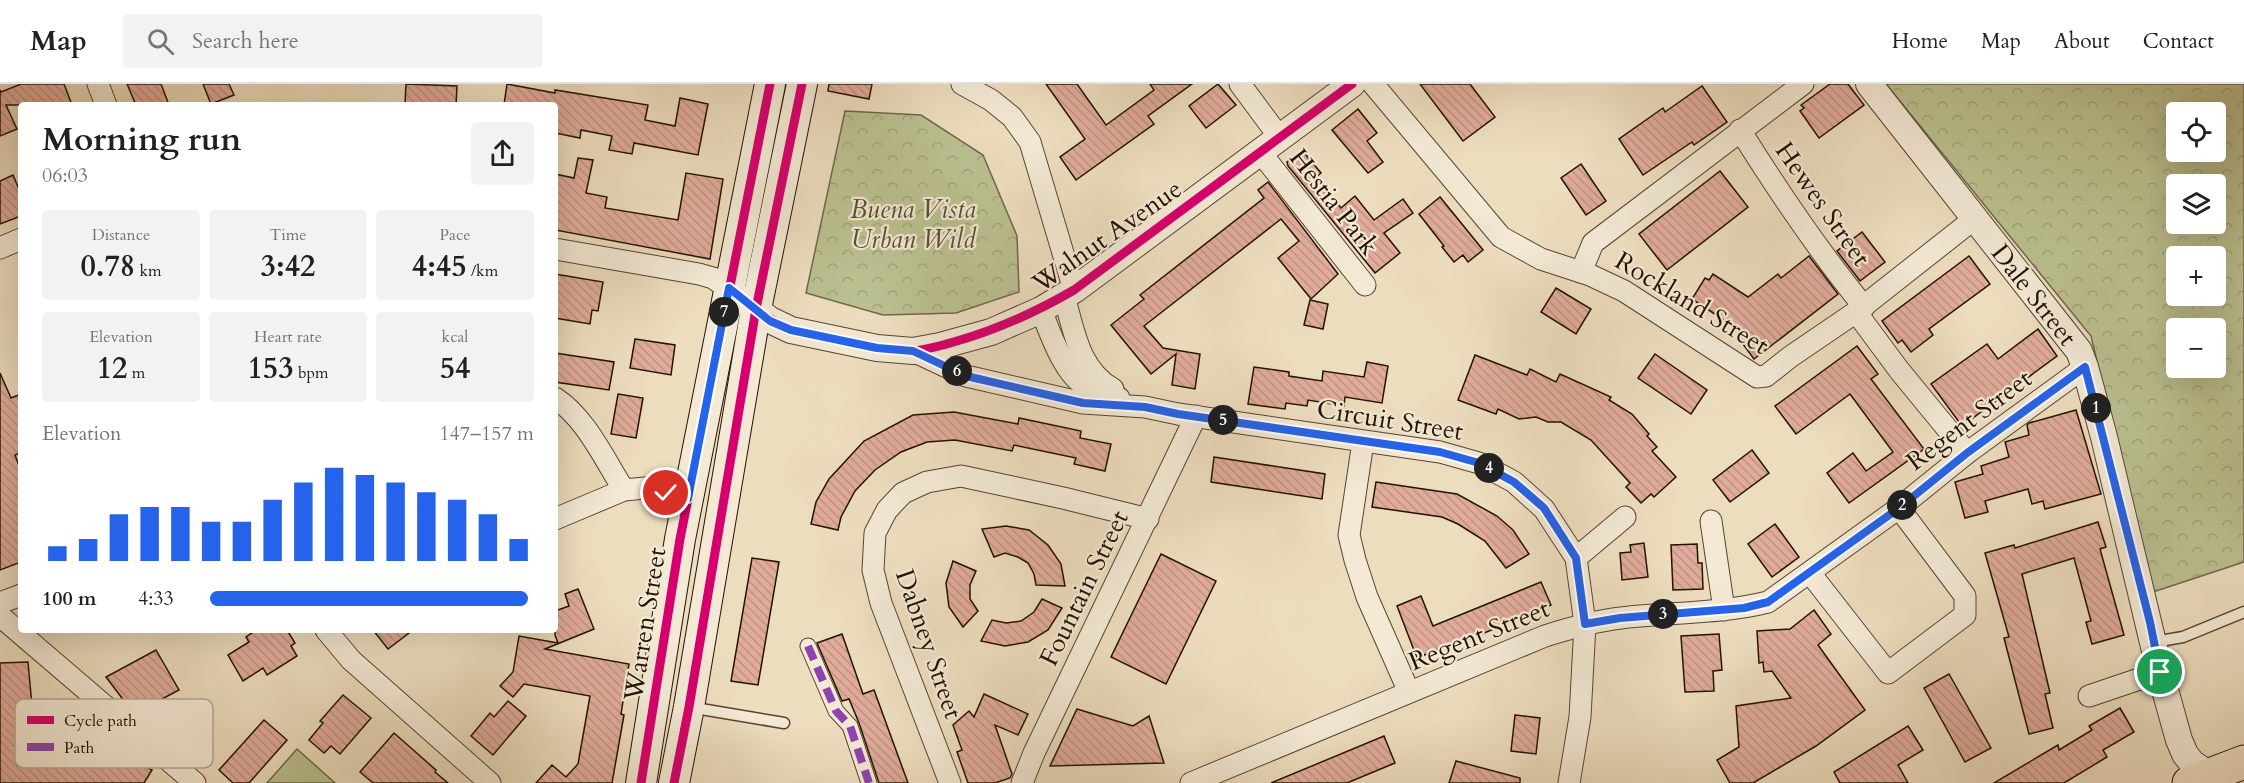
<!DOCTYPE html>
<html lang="en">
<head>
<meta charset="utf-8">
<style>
  body { margin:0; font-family:Cardo,serif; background:#f2f2f2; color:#202124; height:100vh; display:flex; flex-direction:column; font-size:22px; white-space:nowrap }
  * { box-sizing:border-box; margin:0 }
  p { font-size:20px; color:#757577 }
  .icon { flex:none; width:33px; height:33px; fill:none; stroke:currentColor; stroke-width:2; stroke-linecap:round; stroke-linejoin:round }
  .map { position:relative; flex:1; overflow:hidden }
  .panel { position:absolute; left:18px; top:18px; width:540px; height:531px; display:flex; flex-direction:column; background:#fff; border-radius:6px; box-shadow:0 6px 24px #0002 }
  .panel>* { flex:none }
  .tools { position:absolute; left:2166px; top:18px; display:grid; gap:12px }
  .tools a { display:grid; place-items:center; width:60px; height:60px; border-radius:6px; background:#fff; box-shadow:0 6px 24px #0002; font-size:30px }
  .pin { position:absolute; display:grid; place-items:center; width:51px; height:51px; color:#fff; margin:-26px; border:3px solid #fff; border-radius:50%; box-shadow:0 2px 6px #0007 }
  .km { position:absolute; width:30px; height:30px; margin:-15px; border-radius:50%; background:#222; color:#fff; font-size:16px; line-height:30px; text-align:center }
  .round { display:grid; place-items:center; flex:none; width:63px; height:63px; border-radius:6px; background:#f2f2f2 }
  .head { display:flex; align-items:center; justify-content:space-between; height:102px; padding:0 24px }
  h1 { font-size:33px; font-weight:800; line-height:45px }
  .metrics { display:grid; grid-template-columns:repeat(3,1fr); gap:9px; height:102px; padding:6px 24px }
  .metrics div { display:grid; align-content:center; border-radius:6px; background:#f2f2f2; text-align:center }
  .metrics b { font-size:30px; font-weight:800 }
  .metrics small { font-size:16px; font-weight:400 }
  .metrics p { font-size:16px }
  .chart { height:168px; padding:12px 24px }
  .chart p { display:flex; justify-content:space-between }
  .chart svg { width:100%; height:108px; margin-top:6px; stroke:#2563eb; stroke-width:6 }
  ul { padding:0 24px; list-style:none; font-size:20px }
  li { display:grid; grid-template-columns:96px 72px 1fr; align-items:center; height:45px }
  li i { height:15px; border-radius:8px; background:#2563eb }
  header { display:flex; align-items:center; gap:36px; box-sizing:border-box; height:84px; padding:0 30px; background:#fff; border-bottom:2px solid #e0e0e0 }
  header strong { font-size:28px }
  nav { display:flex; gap:33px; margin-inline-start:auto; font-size:21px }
  .search { width:420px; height:54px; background:#f2f2f2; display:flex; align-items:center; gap:15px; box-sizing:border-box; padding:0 21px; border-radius:6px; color:#757577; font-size:22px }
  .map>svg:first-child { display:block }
</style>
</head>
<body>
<header>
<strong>Map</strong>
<div class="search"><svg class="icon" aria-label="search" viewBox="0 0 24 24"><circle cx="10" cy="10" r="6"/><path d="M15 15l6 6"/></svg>Search here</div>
<nav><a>Home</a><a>Map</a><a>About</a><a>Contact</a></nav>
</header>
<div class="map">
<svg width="2244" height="699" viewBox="0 0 2244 699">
  <defs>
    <pattern id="park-crowns" width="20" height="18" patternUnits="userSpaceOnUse" patternTransform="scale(1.5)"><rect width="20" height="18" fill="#bbc090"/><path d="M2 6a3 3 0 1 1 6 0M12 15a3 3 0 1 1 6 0" fill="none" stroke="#a0a47a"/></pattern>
    <pattern id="building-back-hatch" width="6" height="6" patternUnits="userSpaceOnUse" patternTransform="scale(1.5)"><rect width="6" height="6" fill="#e0ab9b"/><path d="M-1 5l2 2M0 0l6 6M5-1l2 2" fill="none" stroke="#c09284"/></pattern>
  </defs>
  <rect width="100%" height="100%" fill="#edddbf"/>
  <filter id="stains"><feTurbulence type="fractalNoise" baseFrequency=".00333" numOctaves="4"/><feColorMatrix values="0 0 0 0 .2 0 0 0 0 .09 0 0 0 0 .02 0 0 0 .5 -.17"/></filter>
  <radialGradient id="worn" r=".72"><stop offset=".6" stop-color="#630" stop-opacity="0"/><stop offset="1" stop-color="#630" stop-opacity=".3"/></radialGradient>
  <polygon fill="#bbc090" stroke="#6e6948" stroke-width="1.5" points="297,665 335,699 267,699"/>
  <g fill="url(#park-crowns)" stroke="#6e6948" stroke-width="1.5" fill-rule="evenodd">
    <path d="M 1886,0 L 2244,0 L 2244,478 L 2153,508 L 2091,252 ZM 2176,28 L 2216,28 L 2216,68 L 2176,68 ZM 2176,100 L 2216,100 L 2216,140 L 2176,140 ZM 2176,172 L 2216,172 L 2216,212 L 2176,212 ZM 2176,244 L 2216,244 L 2216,284 L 2176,284 Z"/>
    <polygon points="845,27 921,31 983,71 1017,152 1019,208 956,229 883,231 806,209"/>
  </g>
  <g fill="url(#building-back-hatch)" stroke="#221200" stroke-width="1.5">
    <polygon points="21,0 64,0 72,21 6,21 17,45 0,52 0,6 1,8"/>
    <polygon points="127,0 161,0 169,21 136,21"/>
    <polygon points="203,0 229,0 234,11 211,20"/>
    <polygon points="406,0 457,2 456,21 405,21"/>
    <polygon points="507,0 555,9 555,6 648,21 645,36 675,42 680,14 708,20 698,71 634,59 632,70 609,66 612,52 581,46 580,54 555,49 555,21 504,21"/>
    <polygon points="829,0 872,0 869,15 828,7"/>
    <polygon points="1046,0 1077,0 1106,41 1154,6 1150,0 1192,0 1148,32 1154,40 1076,96 1060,73 1085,55"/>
    <polygon points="1218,0 1236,21 1206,44 1189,22"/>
    <polygon points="1420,0 1470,0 1495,33 1463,57"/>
    <polygon points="1830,0 1848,0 1864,21 1819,54 1800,27 1804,24 1801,21"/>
    <polygon points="1702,2 1727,38 1694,61 1692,58 1643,91 1619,55 1663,24 1665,28"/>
    <polygon points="1358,25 1377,49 1367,57 1383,78 1368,89 1332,46"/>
    <polygon points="1302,66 1321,89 1316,93 1341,124 1355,112 1374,136 1403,115 1413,129 1384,149 1400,169 1375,189 1288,82 1287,78"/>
    <polygon points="578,74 593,76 586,109 607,113 605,124 678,136 686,89 723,95 710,175 555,146 555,90 574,94"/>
    <polygon points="1581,80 1606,117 1586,131 1561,94"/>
    <polygon points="1720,87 1748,123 1667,186 1639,150"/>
    <polygon points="13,91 21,110 21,132 0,140 0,97"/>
    <polygon points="1268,98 1338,190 1311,215 1278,174 1299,157 1281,135 1144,242 1163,264 1200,270 1195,305 1172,301 1176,270 1151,290 1111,241 1144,215 1140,211 1264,114 1258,106"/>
    <polygon points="1440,113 1483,166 1468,178 1463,171 1454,178 1442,163 1444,162 1419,130"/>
    <polygon points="1862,148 1885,178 1860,197 1837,167"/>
    <polygon points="1809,172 1838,210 1754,275 1737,252 1742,248 1692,215 1705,194 1709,196 1713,190 1748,213 1778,190 1781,194"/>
    <polygon points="1969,172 1990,200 1929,245 1933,251 1911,268 1902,256 1898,259 1882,237"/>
    <polygon points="555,190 603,198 598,227 592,226 590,240 555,234"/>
    <polygon points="1556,204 1591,225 1576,250 1541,228"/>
    <polygon points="1310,216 1328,220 1323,245 1304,241"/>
    <polygon points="2038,245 2057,272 1962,342 1931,300 1987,260 1998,275"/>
    <polygon points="635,255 675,261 671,291 630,284"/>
    <polygon points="1857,262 1878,290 1871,295 1924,365 1849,419 1827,389 1853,369 1866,387 1893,368 1850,310 1796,350 1775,322"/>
    <polygon points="555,269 614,278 609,306 555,298"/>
    <polygon points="1655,270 1707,306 1691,330 1638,294"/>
    <polygon points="1475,271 1527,291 1530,285 1556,298 1560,290 1611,313 1609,316 1632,330 1649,350 1647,352 1657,363 1652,367 1676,393 1654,413 1651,410 1641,419 1626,403 1630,399 1591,356 1561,338 1548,338 1536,333 1519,335 1498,325 1496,330 1458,316"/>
    <polygon points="1367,278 1388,282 1382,319 1345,313 1344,322 1308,316 1307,322 1286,319 1285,325 1248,320 1254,283 1289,288 1289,292 1322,297 1323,287 1364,293"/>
    <polygon points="0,289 11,314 21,310 21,369 15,371 21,387 21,478 0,486"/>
    <polygon points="618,310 643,314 636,354 611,350"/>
    <polygon points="2076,326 2101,410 2045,425 2043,417 2032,420 2028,405 1985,417 1988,428 1965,434 1955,398 1983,390 1981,382 2009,373 2005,358 2029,351 2027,341 2029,339"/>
    <polygon points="954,328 1018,340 1019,334 1081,347 1080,354 1111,360 1105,387 1074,380 1076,374 1014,361 1012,367 955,356 927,358 901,368 875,386 855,407 841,433 838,446 811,440 816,418 829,395 864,357 913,331"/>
    <polygon points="1752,366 1769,389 1730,418 1713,396"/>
    <polygon points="1214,373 1325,390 1322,415 1211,398"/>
    <polygon points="1376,398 1457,410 1497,432 1513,446 1529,470 1506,484 1485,457 1458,440 1442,433 1372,423"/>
    <polygon points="2098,438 2106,463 2100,465 2124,551 2092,560 2086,538 2091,537 2074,474 2022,490 2050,609 2045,610 2053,644 2029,650 2004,554 2009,553 1985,469 2014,461 2015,464"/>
    <polygon points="1775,440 1799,473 1772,493 1748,460"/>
    <polygon points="1006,442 1029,446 1048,461 1061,480 1065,502 1036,501 1034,490 1028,479 1018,473 1005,469 994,473 982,445"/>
    <polygon points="1644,459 1648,493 1622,496 1620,469 1631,468 1630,461"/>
    <polygon points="1697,460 1698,479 1702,479 1703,505 1673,506 1671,461"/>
    <polygon points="1161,470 1216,497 1166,600 1111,573"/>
    <polygon points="752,474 779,478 758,601 731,597"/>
    <polygon points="953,477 976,487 970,501 970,515 978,527 963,543 949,523 946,499"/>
    <polygon points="1541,498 1551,521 1465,557 1464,555 1417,574 1397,522 1421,512 1433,542"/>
    <polygon points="578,505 594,545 545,565 629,580 621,630 624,631 612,699 536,699 552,681 566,693 578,680 590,612 524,600 513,613 500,602 513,588 519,552 558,559 555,551 555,527 569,522 565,510"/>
    <polygon points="1042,515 1062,524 1048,546 1028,558 1005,562 981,557 992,536 1006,539 1021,537 1034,528"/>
    <polygon points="1814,526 1831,550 1818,561 1865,626 1816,662 1753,699 1730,699 1717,676 1739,663 1736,622 1791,614 1772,587 1764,588 1763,578 1759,579 1757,547 1790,545"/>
    <polygon points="256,546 287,546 295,559 291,562 297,572 267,591 263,584 243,597 228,571 249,558 246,553"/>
    <polygon points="373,546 413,546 388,565"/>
    <polygon points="842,550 863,610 874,606 908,699 879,699 859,639 849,615 842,617 817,559"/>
    <polygon points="1719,550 1722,586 1713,587 1714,607 1685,608 1681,552"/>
    <polygon points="156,566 179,606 134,630 106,593"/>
    <polygon points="28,578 32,622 49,635 66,616 103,650 97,656 152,686 144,699 0,699 0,579"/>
    <polygon points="1949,590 1991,664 1965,678 1924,604"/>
    <polygon points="984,610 1028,630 1018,651 995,641 1012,690 1010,694 995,699 968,699 957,668 962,666 953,641 969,627 974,633"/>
    <polygon points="343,611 371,634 340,670 331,662 324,669 309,656 323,639 320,637"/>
    <polygon points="508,617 526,632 493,671 471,652 490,629 494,633"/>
    <polygon points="2120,624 2134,648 2103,666 2107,673 2064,699 1994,699 2058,661 2059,666 2092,646 2089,642"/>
    <polygon points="1077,625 1133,642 1149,632 1164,679 1050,682"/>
    <polygon points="1515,631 1540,634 1536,670 1511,667"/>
    <polygon points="264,636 287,656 249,699 233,699 219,686"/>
    <polygon points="1908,642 1923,666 1898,681 1908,699 1840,699 1834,688"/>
    <polygon points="394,649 436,686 435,688 448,699 373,699 360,688"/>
    <polygon points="1384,652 1395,679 1347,699 1271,699"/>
    <polygon points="1456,677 1520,694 1520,699 1449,699"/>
  </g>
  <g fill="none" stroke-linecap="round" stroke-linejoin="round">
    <g stroke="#554530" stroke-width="13">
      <g id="service">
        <polyline points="2154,558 2183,553 2244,528"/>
        <polyline points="689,623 784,639"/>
      </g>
    </g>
    <g stroke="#554530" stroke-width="17">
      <polyline id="pedestrian" points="808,562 836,627 850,642 869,699"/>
    </g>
    <g stroke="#554530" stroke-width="23">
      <g id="minor">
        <polyline points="98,0 106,21"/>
        <polyline points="962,0 991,16 1012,33 1030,58 1074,206"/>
        <polyline points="1240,0 1280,54"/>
        <polyline points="1373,0 1501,153 1541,175 1590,191 1624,207 1757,293 1766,292 1790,273 1856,228 1974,135"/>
        <path d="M 1740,46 C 1778,107 1818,166 1864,223"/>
        <polyline points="1261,69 1365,201"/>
        <polyline points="0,164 21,155"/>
        <polyline points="555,165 699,190 713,194 729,205"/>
        <polyline points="1581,188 1593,159 1803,0"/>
        <path d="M 1064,212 C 1074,247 1079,286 1113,305"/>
        <path d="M 1041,226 C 1050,249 1064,291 1087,303 C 1096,308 1109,311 1119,314"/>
        <polyline points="1856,228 1899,286 1967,369"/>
        <polyline points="913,267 966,292 1083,319 1145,323 1178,330 1440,368 1479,379 1514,398 1544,425 1576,474 1585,540 1580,633 1569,699"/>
        <path d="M 555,314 C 586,334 604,375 624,406"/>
        <polyline points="1363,358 1349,451 1355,476 1367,513 1409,608"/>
        <polyline points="555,435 624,406 645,404 688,414"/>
        <polyline points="1711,437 1724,526"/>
        <polyline points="1576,474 1625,433"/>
        <polyline points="1810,489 1888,589 1965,531 1965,512 1899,424"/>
        <polyline points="0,519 21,511"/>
        <polyline points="0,532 195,699"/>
        <polyline points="326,546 351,576 490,699"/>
        <polyline points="2089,612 2160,588"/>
        <polyline points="950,699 881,519 873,486 875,449 887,426 903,409 927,398 961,392 1063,414 1148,435"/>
        <polyline points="1022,699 1034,669 1196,332"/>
        <path d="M 1191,699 L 1545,552 C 1570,544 1595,537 1621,534 C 1670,528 1720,530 1768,518 L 1899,424 L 1967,369 L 2085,283"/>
      </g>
    </g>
    <g stroke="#554530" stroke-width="28">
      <g id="tertiary">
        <polyline points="1869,0 2079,267 2085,283 2104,353 2160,588 2179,656 2185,670 2192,679 2208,690"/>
        <polyline points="743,215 770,236 791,246 877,264 913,267 940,262 991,248 1041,226 1074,206 1352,0"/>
      </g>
    </g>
    <g stroke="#221200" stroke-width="32">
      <g id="secondary">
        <polyline points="641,699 680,455 770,0"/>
        <polyline points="674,699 689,623 756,225 802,0"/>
      </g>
    </g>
    <g stroke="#221200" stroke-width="35">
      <polyline id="primary" points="2189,699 2244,678"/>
    </g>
    <use href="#service" stroke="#f3e9d5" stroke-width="10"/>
    <use href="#pedestrian" stroke="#f3e9d5" stroke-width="15"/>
    <use href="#minor" stroke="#f3e9d5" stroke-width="21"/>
    <use href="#tertiary" stroke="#f3e9d5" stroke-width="26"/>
    <use href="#secondary" stroke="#f3e9d5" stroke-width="30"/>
    <use href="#primary" stroke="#edddbf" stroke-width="33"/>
    <polyline stroke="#8e44ad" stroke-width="8" stroke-dasharray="15 8" stroke-linecap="butt" points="808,562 836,627 850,642 869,699"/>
    <g stroke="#f3e9d5" stroke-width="13">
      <g id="cycleway">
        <path d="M 756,225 C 782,246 804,249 836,256 C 861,261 887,268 912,267 C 927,266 943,261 957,257 C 999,245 1036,228 1074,206 L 1352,0"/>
        <polyline points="641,699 680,455 770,0"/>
        <polyline points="674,699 689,623 756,225 802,0"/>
      </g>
    </g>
    <use href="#cycleway" stroke="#d6006c" stroke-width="9"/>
  </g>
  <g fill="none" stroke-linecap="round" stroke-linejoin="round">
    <g stroke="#fff" stroke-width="12">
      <polyline id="route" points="666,409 688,414 729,204 770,237 791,246 877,264 913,267 966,292 1083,319 1145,323 1178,330 1440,368 1479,379 1514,398 1544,424 1576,474 1585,540 1620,534 1744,524 1768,518 1899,424 1967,369 2085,283 2150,538 2160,588"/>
    </g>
    <use href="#route" stroke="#2563eb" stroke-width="8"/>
  </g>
  <g text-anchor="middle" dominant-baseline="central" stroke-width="4.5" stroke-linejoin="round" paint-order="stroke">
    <g font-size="26" fill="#221200" stroke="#f3e9d5">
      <text transform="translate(1334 118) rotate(52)">Hestia Park</text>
      <text transform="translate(1823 120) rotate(55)">Hewes Street</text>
      <text transform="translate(1107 152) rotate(-35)">Walnut Avenue</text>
      <text transform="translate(2034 211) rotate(52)">Dale Street</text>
      <text transform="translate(1692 219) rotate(31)">Rockland Street</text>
      <text transform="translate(1390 336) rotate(9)">Circuit Street</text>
      <text transform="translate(1969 336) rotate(-37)">Regent Street</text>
      <text transform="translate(1084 504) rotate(-64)">Fountain Street</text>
      <text transform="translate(645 540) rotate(-81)">Warren Street</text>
      <text transform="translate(1479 551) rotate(-22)">Regent Street</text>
      <text transform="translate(929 560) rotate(71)">Dabney Street</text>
    </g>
    <g font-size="26" font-style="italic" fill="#584f32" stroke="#f3e9d5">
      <text x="913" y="125">Buena Vista<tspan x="913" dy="30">Urban Wild</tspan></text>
    </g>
  </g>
  <rect x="15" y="615" width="198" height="69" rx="9" fill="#f3e9d5" stroke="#b4a895" stroke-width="1.5"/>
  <rect x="27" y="632" width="27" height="8" fill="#d6006c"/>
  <rect x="27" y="659" width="27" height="8" fill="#8e44ad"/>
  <g font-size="16" fill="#221200">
    <text x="64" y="642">Cycle path</text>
    <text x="64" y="669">Path</text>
  </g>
  <rect width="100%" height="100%" filter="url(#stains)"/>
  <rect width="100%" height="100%" fill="url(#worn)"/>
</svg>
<div class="tools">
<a><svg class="icon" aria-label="locate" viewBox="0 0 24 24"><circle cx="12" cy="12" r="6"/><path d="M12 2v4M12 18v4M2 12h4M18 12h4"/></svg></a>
<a><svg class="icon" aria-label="layers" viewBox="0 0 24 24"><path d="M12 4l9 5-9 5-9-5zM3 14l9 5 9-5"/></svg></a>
<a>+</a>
<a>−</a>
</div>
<div class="pin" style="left:2160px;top:588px;background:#1e9e55"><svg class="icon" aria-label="arrive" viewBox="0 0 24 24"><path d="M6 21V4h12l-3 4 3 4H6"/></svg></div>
<div class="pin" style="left:666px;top:409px;background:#d93025"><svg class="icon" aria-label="check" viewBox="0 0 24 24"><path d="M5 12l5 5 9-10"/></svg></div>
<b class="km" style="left:2096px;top:324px">1</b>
<b class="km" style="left:1902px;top:421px">2</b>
<b class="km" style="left:1663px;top:530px">3</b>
<b class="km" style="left:1489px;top:384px">4</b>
<b class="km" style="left:1223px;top:336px">5</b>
<b class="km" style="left:957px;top:287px">6</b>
<b class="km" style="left:724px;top:228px">7</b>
<section class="panel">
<div class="head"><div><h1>Morning run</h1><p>06:03</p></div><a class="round"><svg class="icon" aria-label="share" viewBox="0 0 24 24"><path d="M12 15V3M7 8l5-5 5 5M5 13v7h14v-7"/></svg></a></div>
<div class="metrics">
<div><p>Distance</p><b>0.78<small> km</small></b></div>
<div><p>Time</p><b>3:42</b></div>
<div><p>Pace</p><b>4:45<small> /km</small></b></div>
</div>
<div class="metrics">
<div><p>Elevation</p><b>12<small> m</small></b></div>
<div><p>Heart rate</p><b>153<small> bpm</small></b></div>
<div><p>kcal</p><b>54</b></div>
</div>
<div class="chart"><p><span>Elevation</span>147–157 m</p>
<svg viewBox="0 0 160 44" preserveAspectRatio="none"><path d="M5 44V38M15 44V35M25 44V25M35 44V22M45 44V22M55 44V28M65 44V28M75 44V19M85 44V12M95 44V6M105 44V9M115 44V12M125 44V16M135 44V19M145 44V25M155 44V35"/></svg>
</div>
<ul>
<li><b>100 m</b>4:33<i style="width:98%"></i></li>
</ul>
</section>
</div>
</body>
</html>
